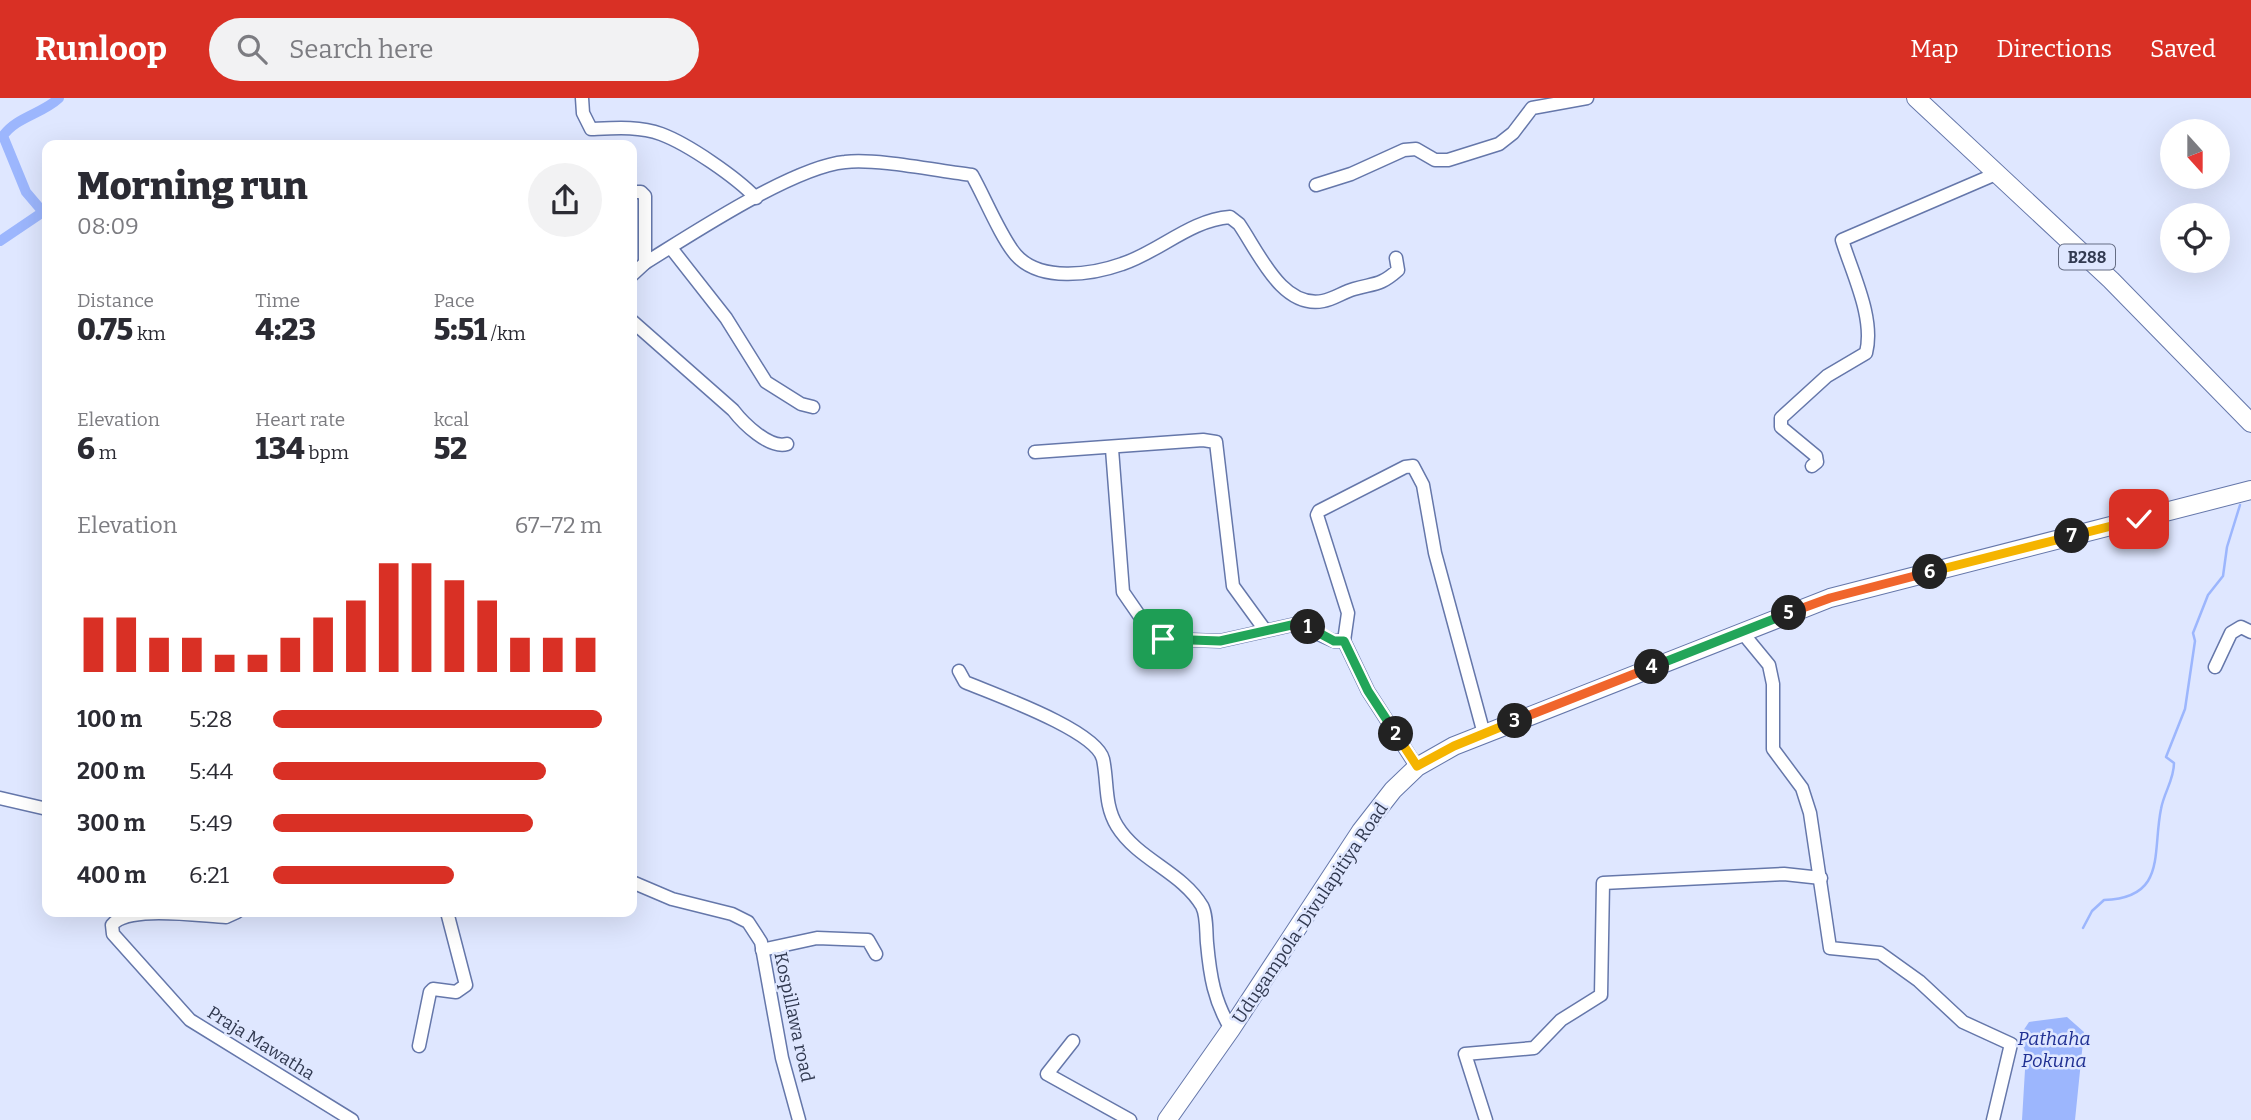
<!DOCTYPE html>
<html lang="en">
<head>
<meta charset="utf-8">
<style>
  body { margin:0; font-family:Bitter,serif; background:#f2f2f3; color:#2b2b33; height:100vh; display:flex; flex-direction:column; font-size:26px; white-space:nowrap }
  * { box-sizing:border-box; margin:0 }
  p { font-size:23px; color:#7c7c81 }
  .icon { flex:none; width:38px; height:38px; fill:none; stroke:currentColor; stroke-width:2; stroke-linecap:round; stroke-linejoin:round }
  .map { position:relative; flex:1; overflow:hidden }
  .panel { position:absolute; left:42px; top:42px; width:595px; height:777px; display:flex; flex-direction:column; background:#fff; border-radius:14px; box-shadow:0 7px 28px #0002 }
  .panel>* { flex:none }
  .needle { width:46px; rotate:159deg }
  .fabs { position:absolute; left:2160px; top:21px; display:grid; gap:14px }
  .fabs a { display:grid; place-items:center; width:70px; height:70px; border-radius:50%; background:#fff; box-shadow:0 7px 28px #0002; font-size:35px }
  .pin { position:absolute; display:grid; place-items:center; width:60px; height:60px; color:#fff; margin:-30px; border-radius:14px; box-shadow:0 4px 10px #0006 }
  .km { position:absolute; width:35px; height:35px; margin:-18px; border-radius:50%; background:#222; color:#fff; font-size:19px; line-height:35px; text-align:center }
  .round { display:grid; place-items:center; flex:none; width:74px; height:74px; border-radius:37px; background:#f2f2f3 }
  .headline { display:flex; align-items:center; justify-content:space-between; height:119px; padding:0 35px }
  h1 { font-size:38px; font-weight:800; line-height:52px }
  .stats { display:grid; grid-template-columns:repeat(3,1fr); gap:10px; height:119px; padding:7px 35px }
  .stats div { display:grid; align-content:center }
  .stats b { font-size:30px; font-weight:800 }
  .stats small { font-size:19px; font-weight:400 }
  .stats p { font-size:19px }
  .chart { height:196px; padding:14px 35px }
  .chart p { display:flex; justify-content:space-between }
  .chart svg { width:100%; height:126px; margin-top:7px; stroke:#d93025; stroke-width:6 }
  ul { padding:0 35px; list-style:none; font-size:23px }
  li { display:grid; grid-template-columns:112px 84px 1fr; align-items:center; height:52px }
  li i { height:18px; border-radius:9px; background:#d93025 }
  header { display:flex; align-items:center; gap:42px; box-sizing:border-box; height:98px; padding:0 35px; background:#d93025; color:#fff }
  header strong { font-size:33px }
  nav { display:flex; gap:38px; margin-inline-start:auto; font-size:24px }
  .search { width:490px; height:63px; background:#f2f2f3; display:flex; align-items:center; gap:18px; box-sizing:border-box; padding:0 24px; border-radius:38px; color:#7c7c81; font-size:26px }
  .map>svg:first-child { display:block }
</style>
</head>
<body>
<header>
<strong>Runloop</strong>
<div class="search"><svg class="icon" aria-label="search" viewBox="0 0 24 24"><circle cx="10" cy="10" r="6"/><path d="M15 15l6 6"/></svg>Search here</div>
<nav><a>Map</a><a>Directions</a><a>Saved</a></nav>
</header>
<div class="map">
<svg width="2251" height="1022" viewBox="0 0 2251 1022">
  <rect width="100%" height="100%" fill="#dfe7ff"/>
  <polygon fill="#9cb6fd" points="2067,919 2084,934 2075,1022 2022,1022 2026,955 2019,939 2029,924"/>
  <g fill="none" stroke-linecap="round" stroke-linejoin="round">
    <path stroke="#9cb6fd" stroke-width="2.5" d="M 2083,830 L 2092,813 L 2104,802 C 2167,800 2152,755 2161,711 C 2164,694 2174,682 2174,665 L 2166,659 L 2185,611 L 2195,543 L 2193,535 L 2208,497 L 2223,478 L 2227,449 L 2240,407"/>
    <path stroke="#9cb6fd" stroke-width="10" d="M 0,143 L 43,114 L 26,94 L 3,38 C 16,19 42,16 59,0"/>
    <g stroke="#6577aa" stroke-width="15">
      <g id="street">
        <path d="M 582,0 L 583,15 L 591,31 C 615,30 639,28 661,36 C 688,46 736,79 756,100"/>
        <polyline points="1316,87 1351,76 1404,52 1416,51 1435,62 1448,62 1499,46 1513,35 1532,10 1587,0"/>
        <polyline points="632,94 641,94 645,98 645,165"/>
        <polyline points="671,150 726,220 766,284 801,306 813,309"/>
        <path d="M 632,177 L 645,165 C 692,136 793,69 845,64 C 876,60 938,73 972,77 C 984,98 1001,140 1016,157 C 1040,184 1091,177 1122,166 C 1159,154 1190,122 1230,119 L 1239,126 C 1259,155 1282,211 1323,203 C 1334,201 1343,194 1354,191 C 1375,185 1380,188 1398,172 L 1396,160"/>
        <path d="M 632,223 L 733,312 C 743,325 769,351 787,346"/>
        <polyline points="1112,351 1123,494 1152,536 1163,541 1220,543 1296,526 1334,543 1344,543 1368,593 1417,669"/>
        <polyline points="1035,354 1203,342 1216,344 1233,488 1265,532"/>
        <path d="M 1812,368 L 1817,364 L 1816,358 L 1781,329 L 1781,320 L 1827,278 L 1866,255 C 1875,220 1852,175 1842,142 L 1998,75"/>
        <polyline points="1741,533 1769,567 1773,586 1773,651 1802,690 1810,715 1830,850 1880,855 1919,883 1963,924 2011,946 1993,1022"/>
        <polyline points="1344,543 1348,515 1317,417 1319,413 1405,369 1413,368 1423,387 1435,455 1484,636"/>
        <polyline points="2215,569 2231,535 2241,529 2251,534"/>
        <path d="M 959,573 L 965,584 C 993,596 1096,632 1103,661 C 1108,684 1104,707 1117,728 C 1138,762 1182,774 1202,808 C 1207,817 1206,834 1207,845 C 1210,878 1214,903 1231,931"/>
        <polyline points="0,700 47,711"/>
        <polyline points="632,784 672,801 732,816 748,824 761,844 782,960 799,1022"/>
        <path d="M 237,814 L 226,819 C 200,818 127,807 112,827 L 113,836 L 190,922 L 352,1022"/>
        <polyline points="762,852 817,840 868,842 876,856"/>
        <polyline points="1073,943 1047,976 1130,1022"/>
        <polyline points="419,948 430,894 433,891 456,894 466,887 447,814"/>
        <polyline points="1486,1022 1465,956 1534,950 1561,922 1601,897 1603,785 1784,776 1821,780"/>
      </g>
    </g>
    <g stroke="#6577aa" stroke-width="20">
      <g id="primary">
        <polyline points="1916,0 2111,182 2251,325"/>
        <polyline points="1167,1022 1231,931 1361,733 1393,692 1417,669 1454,648 1830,500 2251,392"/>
      </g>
    </g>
    <use href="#street" stroke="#fff" stroke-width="12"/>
    <use href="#primary" stroke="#fff" stroke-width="18"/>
  </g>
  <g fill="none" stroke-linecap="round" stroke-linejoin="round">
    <g stroke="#fff" stroke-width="14">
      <polyline id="split-1" points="1163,541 1220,543 1296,526 1308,529"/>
    </g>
    <g stroke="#fff" stroke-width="14">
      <polyline id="split-2" points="1308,529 1334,543 1344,543 1368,593 1396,636"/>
    </g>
    <g stroke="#fff" stroke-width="14">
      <polyline id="split-3" points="1396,636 1417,668 1454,648 1515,623"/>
    </g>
    <g stroke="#fff" stroke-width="14">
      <polyline id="split-4" points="1515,623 1652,569"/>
    </g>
    <g stroke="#fff" stroke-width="14">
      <polyline id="split-5" points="1652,569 1789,515"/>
    </g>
    <g stroke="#fff" stroke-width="14">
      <polyline id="split-6" points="1789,515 1830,500 1930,474"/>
    </g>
    <g stroke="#fff" stroke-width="14">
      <polyline id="split-7" points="1930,474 2072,438"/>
    </g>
    <g stroke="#fff" stroke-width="14">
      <polyline id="split-8" points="2072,438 2139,421"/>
    </g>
    <use href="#split-1" stroke="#22a559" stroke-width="9"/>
    <use href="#split-2" stroke="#22a559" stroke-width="9"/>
    <use href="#split-3" stroke="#f5b400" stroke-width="9"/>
    <use href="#split-4" stroke="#f0652b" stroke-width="9"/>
    <use href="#split-5" stroke="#22a559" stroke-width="9"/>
    <use href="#split-6" stroke="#f0652b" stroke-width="9"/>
    <use href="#split-7" stroke="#f5b400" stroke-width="9"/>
    <use href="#split-8" stroke="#f5b400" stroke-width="9"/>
  </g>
  <g text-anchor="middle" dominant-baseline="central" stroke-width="5" stroke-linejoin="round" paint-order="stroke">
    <rect fill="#dfe7ff" stroke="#656d84" stroke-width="2" x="2059" y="146.5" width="56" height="25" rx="5"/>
    <g font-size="16" font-weight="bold" fill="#313950">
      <text x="2087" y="159">B288</text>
    </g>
    <g font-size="18" fill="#313950" stroke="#dfe7ff">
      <text transform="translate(1310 815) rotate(-56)">Udugampola-Divulapitiya Road</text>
      <text transform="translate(794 919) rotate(78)">Kospillawa road</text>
      <text transform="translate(261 945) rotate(32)">Praja Mawatha</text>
    </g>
    <g font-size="19" font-style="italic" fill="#203093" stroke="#dfe7ff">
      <text x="2054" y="940">Pathaha<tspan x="2054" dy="22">Pokuna</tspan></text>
    </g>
  </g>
</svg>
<div class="fabs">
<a><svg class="needle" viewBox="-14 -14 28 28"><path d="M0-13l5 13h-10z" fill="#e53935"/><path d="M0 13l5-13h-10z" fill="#7c7c81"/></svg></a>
<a><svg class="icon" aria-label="locate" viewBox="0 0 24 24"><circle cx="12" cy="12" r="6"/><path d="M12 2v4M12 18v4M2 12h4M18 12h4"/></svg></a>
</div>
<div class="pin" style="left:1163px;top:541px;background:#1e9e55"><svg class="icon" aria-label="arrive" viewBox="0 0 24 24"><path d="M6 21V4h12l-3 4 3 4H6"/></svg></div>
<div class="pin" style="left:2139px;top:421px;background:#d93025"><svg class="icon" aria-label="check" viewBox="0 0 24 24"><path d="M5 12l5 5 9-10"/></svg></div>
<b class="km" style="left:1308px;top:529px">1</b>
<b class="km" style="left:1396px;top:636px">2</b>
<b class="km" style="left:1515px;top:623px">3</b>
<b class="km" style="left:1652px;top:569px">4</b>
<b class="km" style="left:1789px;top:515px">5</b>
<b class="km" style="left:1930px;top:474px">6</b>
<b class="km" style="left:2072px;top:438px">7</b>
<section class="panel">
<div class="headline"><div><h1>Morning run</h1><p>08:09</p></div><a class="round"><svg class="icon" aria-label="share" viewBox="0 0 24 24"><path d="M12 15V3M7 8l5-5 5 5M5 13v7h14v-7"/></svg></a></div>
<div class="stats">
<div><p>Distance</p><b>0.75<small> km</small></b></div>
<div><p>Time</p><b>4:23</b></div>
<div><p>Pace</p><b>5:51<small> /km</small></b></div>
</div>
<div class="stats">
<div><p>Elevation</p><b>6<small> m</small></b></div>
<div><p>Heart rate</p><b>134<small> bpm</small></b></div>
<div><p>kcal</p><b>52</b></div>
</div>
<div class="chart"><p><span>Elevation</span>67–72 m</p>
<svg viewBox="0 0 160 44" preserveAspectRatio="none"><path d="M5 44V25M15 44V25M25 44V32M35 44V32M45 44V38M55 44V38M65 44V32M75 44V25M85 44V19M95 44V6M105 44V6M115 44V12M125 44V19M135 44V32M145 44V32M155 44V32"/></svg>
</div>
<ul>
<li><b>100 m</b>5:28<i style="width:100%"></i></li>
<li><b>200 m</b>5:44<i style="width:83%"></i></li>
<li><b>300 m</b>5:49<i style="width:79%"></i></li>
<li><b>400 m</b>6:21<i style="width:55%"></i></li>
</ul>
</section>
</div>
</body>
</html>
